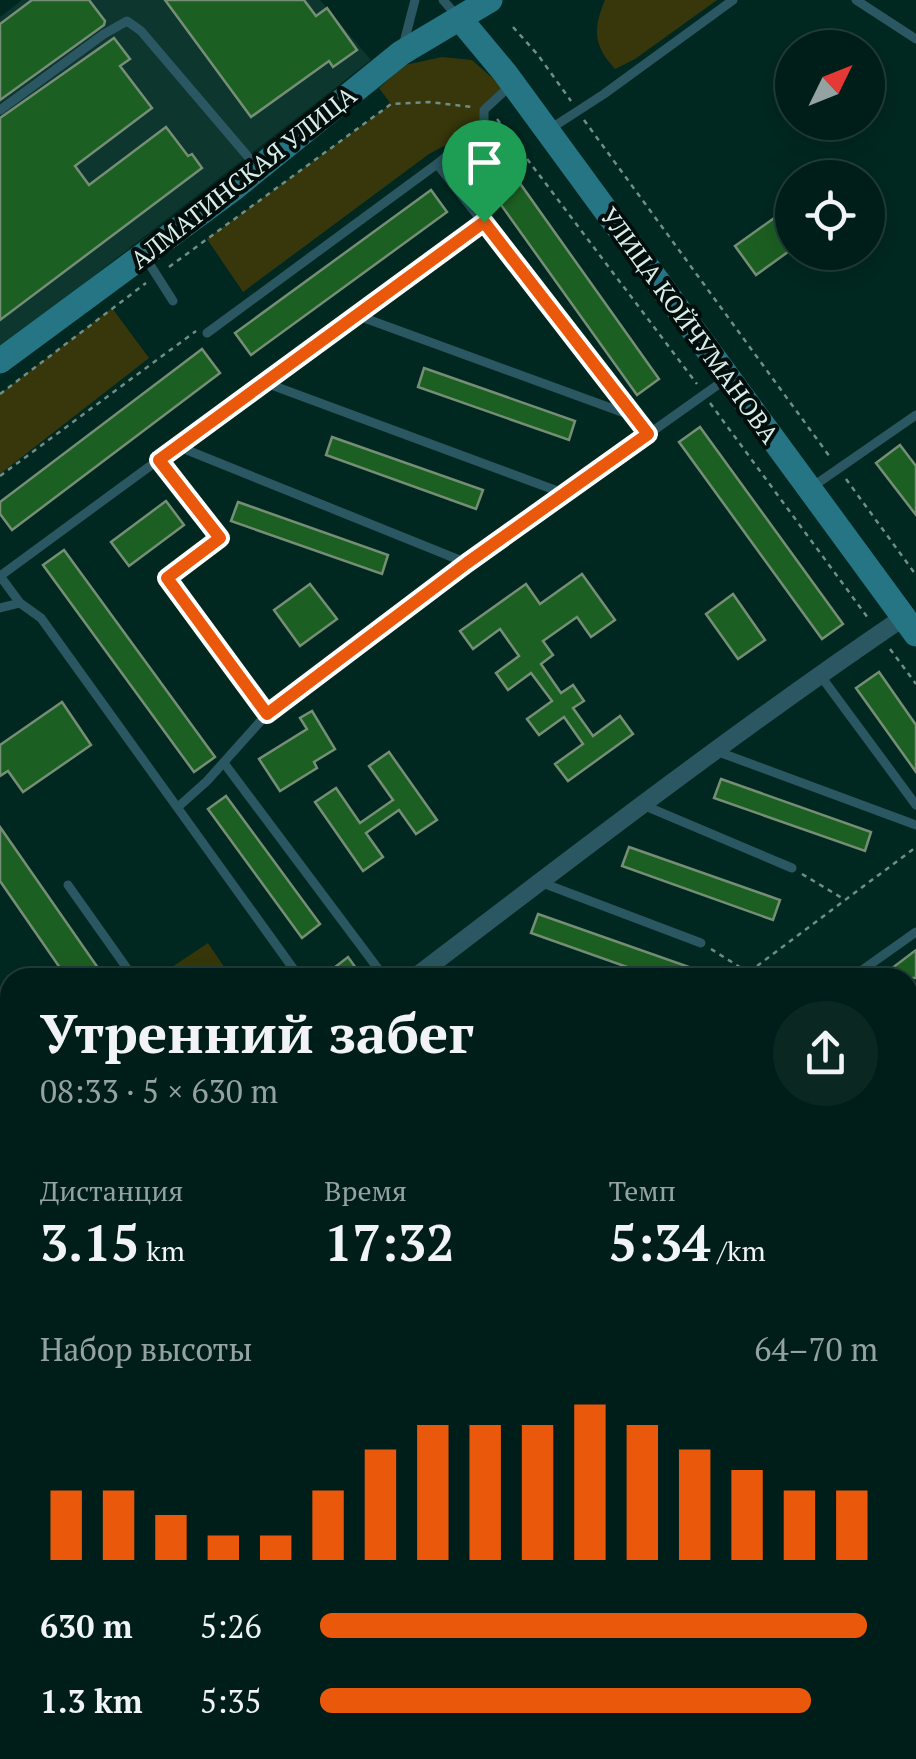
<!DOCTYPE html>
<html lang="ru">
<head>
<meta charset="utf-8">
<style>
  body { margin:0; font-family:"PT Serif",serif; background:#0a2722; color:#f1f3f6; height:100vh; display:flex; flex-direction:column; font-size:38px; white-space:nowrap }
  * { box-sizing:border-box; margin:0 }
  p { font-size:32px; color:#95a2a2 }
  .icon { flex:none; width:55px; height:55px; fill:none; stroke:currentColor; stroke-width:2; stroke-linecap:round; stroke-linejoin:round }
  .map { position:relative; flex:1; overflow:hidden }
  .drawer { position:absolute; left:0px; top:968px; width:918px; height:792px; display:flex; flex-direction:column; background:#001e19; border-radius:30px 30px 0 0; box-shadow:0 10px 40px #0002,0 0 0 2px #223c38 }
  .drawer>* { flex:none }
  .needle { width:65px; rotate:47deg }
  .fabs { position:absolute; left:775px; top:30px; display:grid; gap:20px }
  .fabs a { display:grid; place-items:center; width:110px; height:110px; border-radius:50%; background:#001e19; box-shadow:0 10px 40px #0002,0 0 0 2px #223c38; font-size:50px }
  .pin { position:absolute; display:grid; place-items:center; width:85px; height:85px; color:#fff; margin:-102px -42px; border-radius:50% 50% 50% 0; rotate:-45deg; box-shadow:0 0 10px #0007 }
  .pin .icon { rotate:45deg }
  .round { display:grid; place-items:center; flex:none; width:105px; height:105px; border-radius:52px; background:#0a2722 }
  .headline { display:flex; align-items:center; justify-content:space-between; height:170px; padding:0 40px }
  h1 { font-size:55px; font-weight:600; line-height:75px }
  .figures { display:grid; grid-template-columns:repeat(3,1fr); gap:15px; height:170px; padding:10px 40px }
  .figures div { display:grid; align-content:center }
  .figures b { font-size:50px; font-weight:600 }
  .figures small { font-size:28px; font-weight:400 }
  .figures p { font-size:28px }
  .chart { height:280px; padding:20px 40px }
  .chart p { display:flex; justify-content:space-between }
  .chart svg { width:100%; height:180px; margin-top:10px; stroke:#ea580c; stroke-width:6 }
  ul { padding:0 40px; list-style:none; font-size:32px }
  li { display:grid; grid-template-columns:160px 120px 1fr; align-items:center; height:75px }
  li i { height:25px; border-radius:12px; background:#ea580c }
  .map>svg:first-child { display:block }
</style>
</head>
<body>
<div class="map">
<svg width="916" height="1759" viewBox="0 0 916 1759">
  <rect width="100%" height="100%" fill="#002821"/>
  <polygon fill="#0d362f" points="22,0 320,0 371,60 0,349 0,17"/>
  <g fill="#37370b">
    <path d="M 605,0 L 717,0 L 635,59 L 615,69 C 593,45 593,29 605,0 Z"/>
    <polygon points="442,57 472,60 506,90 484,110 484,125 429,154 243,292 207,239 391,104 379,88 405,65"/>
    <polygon points="112,308 149,358 0,474 0,394"/>
    <polygon points="208,943 231,977 157,977"/>
    <polygon points="10,1079 10,1156 0,1142 0,1086"/>
  </g>
  <g fill="#1c5f22" stroke="#768e75" stroke-width="2.5">
    <polygon points="32,0 89,0 105,21 104,25 0,100 0,24"/>
    <polygon points="165,0 304,0 316,16 327,8 357,50 333,67 329,61 251,117"/>
    <polygon points="114,38 130,59 120,66 152,108 75,166 89,185 166,127 188,156 192,154 202,168 0,320 0,118"/>
    <polygon points="492,144 659,379 637,395 469,160"/>
    <polygon points="431,190 447,212 251,355 235,333"/>
    <polygon points="784,211 792,224 792,249 756,275 735,246"/>
    <polygon points="202,349 220,373 12,530 0,514 0,502"/>
    <polygon points="424,368 575,421 569,440 418,387"/>
    <polygon points="700,427 843,624 822,639 679,442"/>
    <polygon points="332,437 483,490 476,509 326,455"/>
    <polygon points="900,445 916,466 916,515 876,463"/>
    <polygon points="166,501 184,525 129,566 111,542"/>
    <polygon points="238,502 388,555 382,574 231,521"/>
    <polygon points="64,550 215,757 194,772 43,565"/>
    <polygon points="582,574 615,620 591,637 577,617 543,641 553,655 541,664 561,693 573,685 584,701 573,708 593,736 620,716 633,734 568,781 555,764 583,744 564,717 539,735 527,719 552,701 531,673 508,690 496,673 519,656 500,629 473,649 460,631 526,584 540,604"/>
    <polygon points="310,584 337,619 300,646 274,610"/>
    <polygon points="733,594 765,640 738,659 706,614"/>
    <polygon points="879,672 916,725 916,772 856,688"/>
    <polygon points="62,702 91,745 23,792 8,771 0,776 0,745"/>
    <polygon points="312,711 335,749 314,762 317,768 280,791 259,759 307,729 300,718"/>
    <polygon points="389,752 437,820 416,834 399,810 366,833 383,857 363,871 315,802 336,788 360,823 393,800 369,766"/>
    <polygon points="721,779 871,832 865,851 714,798"/>
    <polygon points="226,796 320,924 302,938 208,809"/>
    <polygon points="0,827 105,978 67,978 0,881"/>
    <polygon points="629,847 780,900 773,920 622,866"/>
    <polygon points="538,914 689,967 685,978 658,978 531,933"/>
    <polygon points="916,950 916,978 879,978"/>
    <polygon points="348,957 363,978 321,978"/>
  </g>
  <g fill="none" stroke-linecap="round" stroke-linejoin="round">
    <g stroke="#6f8e87" stroke-width="2.5" stroke-dasharray="5 5" stroke-linecap="butt">
      <polyline points="513,27 538,55 571,101"/>
      <polyline points="497,119 697,384"/>
      <polyline points="584,120 830,457"/>
      <polyline points="169,267 391,104 429,102 472,107"/>
      <polyline points="0,394 146,283"/>
      <polyline points="710,403 868,618"/>
      <polyline points="0,476 196,331"/>
      <polyline points="846,479 916,575"/>
      <polyline points="890,649 916,684"/>
      <polyline points="802,874 842,898"/>
      <polyline points="711,949 746,971"/>
      <polyline points="741,978 916,847"/>
      <polyline points="908,1041 916,1035"/>
      <polyline points="908,1126 916,1120"/>
      <polyline points="0,1708 10,1701"/>
      <polyline points="867,1750 874,1759"/>
      <polyline points="33,1759 46,1750"/>
      <polyline points="688,1759 701,1750"/>
    </g>
    <g stroke="#2a5761" stroke-width="9">
      <polyline points="443,0 458,17"/>
      <polyline points="856,0 916,39"/>
      <polyline points="403,46 415,0"/>
      <polyline points="0,110 104,34 127,21 141,31 256,166"/>
      <polyline points="550,129 604,94 733,0"/>
      <polyline points="437,164 648,433"/>
      <polyline points="145,257 173,301"/>
      <polyline points="356,315 630,415"/>
      <polyline points="207,333 437,164 484,125 484,110 511,85"/>
      <polyline points="266,383 563,493"/>
      <polyline points="177,446 467,563"/>
      <polyline points="159,460 220,539 167,578 267,714"/>
      <polyline points="812,487 916,415"/>
      <polyline points="0,576 483,222"/>
      <polyline points="0,576 20,603"/>
      <polyline points="0,608 20,603 41,618 300,978"/>
      <polyline points="820,675 916,805"/>
      <polyline points="716,751 916,825"/>
      <polyline points="224,763 385,978"/>
      <polyline points="643,805 792,868"/>
      <polyline points="178,807 207,781 267,714 467,563 726,379"/>
      <polyline points="540,882 701,943"/>
      <polyline points="68,885 131,974 127,978"/>
      <polyline points="851,978 916,932"/>
      <polyline points="0,1032 10,1046"/>
      <polyline points="0,1321 10,1324"/>
      <polyline points="0,1363 10,1367"/>
      <polyline points="0,1467 10,1470"/>
      <polyline points="0,1542 10,1537"/>
      <polyline points="0,1602 10,1595"/>
      <polyline points="516,1750 522,1759"/>
      <polyline points="263,1759 282,1756 297,1759"/>
    </g>
    <g stroke="#2a5761" stroke-width="18">
      <path d="M 414,978 C 575,855 736,731 904,617"/>
      <polyline points="0,1274 10,1267"/>
    </g>
    <g stroke="#257584" stroke-width="25">
      <polyline points="460,19 505,73 916,634"/>
      <polyline points="0,361 233,189 401,53 490,0"/>
      <polyline points="908,1088 916,1082"/>
      <polyline points="0,1750 10,1743"/>
    </g>
  </g>
  <g fill="none" stroke-linecap="round" stroke-linejoin="round">
    <g stroke="#fff" stroke-width="20">
      <polygon id="route" points="484,222 648,434 467,563 267,714 167,578 220,538 159,460"/>
    </g>
    <use href="#route" stroke="#ea580c" stroke-width="12"/>
  </g>
  <g text-anchor="middle" dominant-baseline="central" stroke-width="8" stroke-linejoin="round" paint-order="stroke">
    <g font-size="25" fill="#d9eee8" stroke="#010e0b">
      <text transform="translate(243 177) rotate(-38)">АЛМАТИНСКАЯ УЛИЦА</text>
      <text transform="translate(690 325) rotate(54)">УЛИЦА КОЙЧУМАНОВА</text>
    </g>
  </g>
</svg>
<div class="fabs">
<a><svg class="needle" viewBox="-14 -14 28 28"><path d="M0-13l5 13h-10z" fill="#e53935"/><path d="M0 13l5-13h-10z" fill="#95a2a2"/></svg></a>
<a><svg class="icon" aria-label="locate" viewBox="0 0 24 24"><circle cx="12" cy="12" r="6"/><path d="M12 2v4M12 18v4M2 12h4M18 12h4"/></svg></a>
</div>
<div class="pin" style="left:484px;top:222px;background:#1e9e55"><svg class="icon" aria-label="arrive" viewBox="0 0 24 24"><path d="M6 21V4h12l-3 4 3 4H6"/></svg></div>
<section class="drawer">
<div class="headline"><div><h1>Утренний забег</h1><p>08:33 · 5 × 630 m</p></div><a class="round"><svg class="icon" aria-label="share" viewBox="0 0 24 24"><path d="M12 15V3M7 8l5-5 5 5M5 13v7h14v-7"/></svg></a></div>
<div class="figures">
<div><p>Дистанция</p><b>3.15<small> km</small></b></div>
<div><p>Время</p><b>17:32</b></div>
<div><p>Темп</p><b>5:34<small> /km</small></b></div>
</div>
<div class="chart"><p><span>Набор высоты</span>64–70 m</p>
<svg viewBox="0 0 160 44" preserveAspectRatio="none"><path d="M5 44V27M15 44V27M25 44V33M35 44V38M45 44V38M55 44V27M65 44V17M75 44V11M85 44V11M95 44V11M105 44V6M115 44V11M125 44V17M135 44V22M145 44V27M155 44V27"/></svg>
</div>
<ul>
<li><b>630 m</b>5:26<i style="width:98%"></i></li>
<li><b>1.3 km</b>5:35<i style="width:88%"></i></li>
</ul>
</section>
</div>
</body>
</html>
